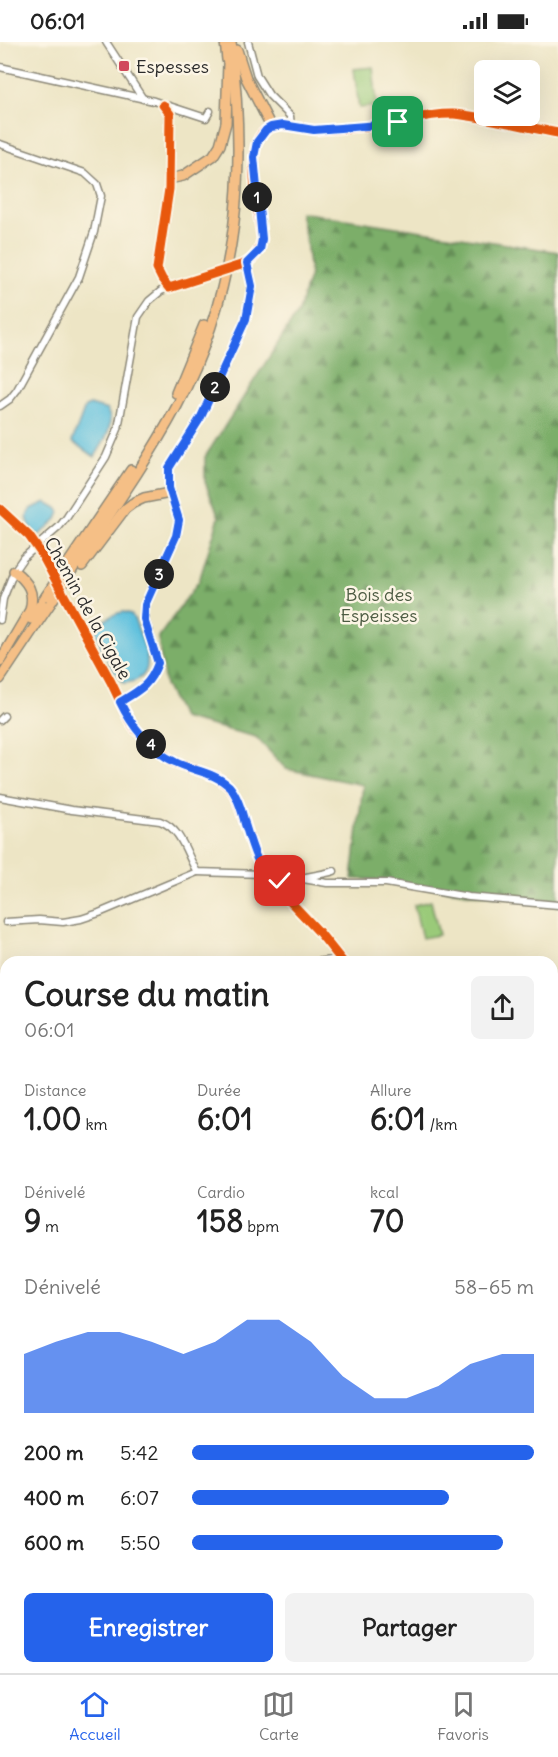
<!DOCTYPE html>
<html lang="fr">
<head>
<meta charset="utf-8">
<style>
  body { margin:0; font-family:Delius,sans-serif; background:#f2f2f2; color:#222; height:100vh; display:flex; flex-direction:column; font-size:22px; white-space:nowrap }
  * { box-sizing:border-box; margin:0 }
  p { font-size:20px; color:#767676 }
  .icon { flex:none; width:33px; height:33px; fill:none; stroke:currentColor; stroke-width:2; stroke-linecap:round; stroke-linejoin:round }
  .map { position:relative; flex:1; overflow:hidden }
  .panel { position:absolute; left:0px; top:914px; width:558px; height:718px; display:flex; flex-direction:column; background:#fff; border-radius:18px 18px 0 0; box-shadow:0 6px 24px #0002 }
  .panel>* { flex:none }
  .controls { position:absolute; left:474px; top:18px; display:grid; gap:12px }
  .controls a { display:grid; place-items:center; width:66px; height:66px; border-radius:9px; background:#fff; box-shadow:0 6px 24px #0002; font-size:30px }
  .pin { position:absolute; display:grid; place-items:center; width:51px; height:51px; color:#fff; margin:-26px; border-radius:12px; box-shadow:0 3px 9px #0006 }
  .km { position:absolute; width:30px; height:30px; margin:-15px; border-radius:50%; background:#222; color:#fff; font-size:16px; line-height:30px; text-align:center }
  .round { display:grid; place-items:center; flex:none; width:63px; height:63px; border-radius:9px; background:#f2f2f2 }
  .summary { display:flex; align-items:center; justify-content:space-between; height:102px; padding:0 24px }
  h1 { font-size:33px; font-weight:700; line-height:45px }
  .stats { display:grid; grid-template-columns:repeat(3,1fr); gap:9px; height:102px; padding:6px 24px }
  .stats div { display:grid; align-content:center }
  .stats b { font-size:30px; font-weight:700 }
  .stats small { font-size:16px; font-weight:400 }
  .stats p { font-size:16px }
  .chart { height:168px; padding:12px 24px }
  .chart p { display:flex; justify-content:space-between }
  .chart svg { width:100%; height:108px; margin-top:6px; fill:#2563eb; opacity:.7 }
  .cta { display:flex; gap:12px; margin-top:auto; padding:12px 24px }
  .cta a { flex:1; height:69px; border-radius:9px; background:#2563eb; color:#fff; font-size:24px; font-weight:700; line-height:69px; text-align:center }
  .cta a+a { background:#f2f2f2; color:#222 }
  ul { padding:0 24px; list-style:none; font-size:20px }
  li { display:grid; grid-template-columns:96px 72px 1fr; align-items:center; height:45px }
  li i { height:15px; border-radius:8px; background:#2563eb }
  .status { display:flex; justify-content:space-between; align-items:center; height:42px; padding:0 30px; background:#fff; direction:ltr }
  .status svg { height:16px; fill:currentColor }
  .tab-bar { display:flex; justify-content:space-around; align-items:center; height:84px; border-top:2px solid #e0e0e0; background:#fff; font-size:16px; color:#767676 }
  .tab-bar a { display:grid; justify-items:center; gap:3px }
  .tab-bar .on { color:#2563eb }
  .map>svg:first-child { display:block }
</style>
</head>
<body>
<div class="status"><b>06:01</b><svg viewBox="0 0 49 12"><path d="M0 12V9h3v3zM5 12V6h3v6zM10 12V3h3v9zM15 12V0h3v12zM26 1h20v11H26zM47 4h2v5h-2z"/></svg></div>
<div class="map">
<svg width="558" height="1631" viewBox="0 0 558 1631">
  <defs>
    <pattern id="forest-firs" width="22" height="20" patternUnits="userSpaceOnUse" patternTransform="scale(1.5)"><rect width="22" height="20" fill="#7bae69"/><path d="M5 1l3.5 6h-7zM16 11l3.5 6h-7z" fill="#658e57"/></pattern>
  </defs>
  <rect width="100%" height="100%" fill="#fcf5e5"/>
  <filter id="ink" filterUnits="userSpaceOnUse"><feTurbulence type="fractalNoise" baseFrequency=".0167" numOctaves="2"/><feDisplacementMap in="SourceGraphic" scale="12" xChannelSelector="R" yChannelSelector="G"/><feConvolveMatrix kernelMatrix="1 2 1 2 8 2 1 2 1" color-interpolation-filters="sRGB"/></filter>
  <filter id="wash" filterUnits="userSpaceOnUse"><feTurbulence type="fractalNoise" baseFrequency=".008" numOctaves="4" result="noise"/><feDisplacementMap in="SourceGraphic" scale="24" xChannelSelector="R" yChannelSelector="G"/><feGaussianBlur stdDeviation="1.35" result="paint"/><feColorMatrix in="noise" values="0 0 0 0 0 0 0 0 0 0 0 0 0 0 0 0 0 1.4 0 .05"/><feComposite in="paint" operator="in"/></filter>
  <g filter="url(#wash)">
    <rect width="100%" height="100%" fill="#ede5c5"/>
    <g fill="#9aca79" stroke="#627a52" stroke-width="1.5">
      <polygon points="373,25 377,64 359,66 354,27"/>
      <polygon points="431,859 439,893 422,896 414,863"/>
    </g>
    <polygon fill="url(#forest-firs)" stroke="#536c4a" stroke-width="1.5" points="300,170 558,210 558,859 473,852 387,838 352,837 363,743 286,727 256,695 182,676 165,643 158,596 199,539 219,475 205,440 205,415 298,270 310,233 306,198"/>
    <g fill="#60c1de" stroke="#467684" stroke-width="1.5">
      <path d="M 90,363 L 107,368 C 116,384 103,400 95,415 L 72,400 L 85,365 Z"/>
      <polygon points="46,460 57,466 60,470 57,477 38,494 30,485 27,475 31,467"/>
      <path d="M 124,570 L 131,572 L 134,576 C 142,600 164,637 124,641 C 113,629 95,601 96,585 C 104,578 113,571 124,570 Z"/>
    </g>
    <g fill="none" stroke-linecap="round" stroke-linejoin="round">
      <g stroke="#60c1de" stroke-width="2">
        <polyline points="327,1626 332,1631"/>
        <polyline points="194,1631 198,1626"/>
      </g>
    </g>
  </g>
  <g filter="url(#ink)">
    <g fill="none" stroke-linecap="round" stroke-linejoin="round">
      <g stroke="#8c8878" stroke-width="9">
        <g id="minor">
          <polyline points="106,0 143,57"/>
          <polyline points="248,0 257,34 269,53 290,74 291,84"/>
          <polyline points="0,25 154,59 206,76 210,69"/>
          <polyline points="163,63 170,72 169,147 157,218 158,231 169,246 209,233"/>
          <polyline points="0,102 85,131 97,142 101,154 94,190 79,235 17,348 10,357 0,364"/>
          <path d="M 245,222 L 260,208 L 262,197 C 259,173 246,112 261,93 C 276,75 298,88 317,88 C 338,87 361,86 381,82 C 406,79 429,71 454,72 C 486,75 526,85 558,91"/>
          <polyline points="0,467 29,494 41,511 111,640 129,678 136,688 173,720 217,735 230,746 237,757 254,810 264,832 319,890 343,920"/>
          <polyline points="0,578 3,557 14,529 23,516 59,485 67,475 106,415 118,387 138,275 149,259 161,249 169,246"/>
          <path d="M 120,660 C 140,648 150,643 158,621 L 145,577 L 145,563 L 176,494 L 179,478 L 169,446 L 169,426 L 201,375 L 246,277 L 252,244 L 247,221"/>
          <polyline points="0,678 4,674"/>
          <path d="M 0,755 L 72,768 L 160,779 C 182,787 186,812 197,830 L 264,832"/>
          <polyline points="303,837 327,841 386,841 469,855 558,863"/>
          <path d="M 275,843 C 282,837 320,834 334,829"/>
          <polyline points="6,880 39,878 63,880 81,877 99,871 197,830"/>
          <polyline points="315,920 341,917"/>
          <polyline points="0,968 6,968"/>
          <polyline points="552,982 558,984"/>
          <polyline points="0,1045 6,1045"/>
          <polyline points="0,1135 6,1135"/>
          <polyline points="552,1141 558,1142"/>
          <polyline points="552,1290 558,1292"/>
          <polyline points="0,1434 6,1438"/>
          <polyline points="0,1561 6,1557"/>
          <polyline points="552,1593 558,1597"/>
          <polyline points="468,1626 470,1631"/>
          <polyline points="205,1631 210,1626"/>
        </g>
      </g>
      <g stroke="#8c8878" stroke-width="12">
        <g id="primary">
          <polyline points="225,0 227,18"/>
          <polyline points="237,8 246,36 271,85"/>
          <polyline points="169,137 183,134 213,114 220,103 226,81 228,21"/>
          <polyline points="176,351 204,283"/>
          <polyline points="82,524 125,467 133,461 144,456 170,451"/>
          <polyline points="64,527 131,428"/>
          <path d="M 66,537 C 104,480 145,424 177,364 C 239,246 247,130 231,0"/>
          <polyline points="31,577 46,554"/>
          <path d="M 0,619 L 30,568 C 35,550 28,540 14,529"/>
          <polyline points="0,637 50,562"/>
        </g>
      </g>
      <use href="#minor" stroke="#fff" stroke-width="6"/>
      <use href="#primary" stroke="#f5bf86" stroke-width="9"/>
      <g stroke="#8c8878" stroke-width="9" stroke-linecap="butt">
        <polyline id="minor-bridge" points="209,233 244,222"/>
      </g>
      <g stroke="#8c8878" stroke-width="12" stroke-linecap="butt">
        <g id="primary-bridge">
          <polyline points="46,554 64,527"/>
          <polyline points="50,562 66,537"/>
        </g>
      </g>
      <use href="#minor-bridge" stroke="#fff" stroke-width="6"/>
      <use href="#primary-bridge" stroke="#f5bf86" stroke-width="9"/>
      <g stroke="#fcf5e5" stroke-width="13">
        <g id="cycleway">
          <path d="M 163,63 L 170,72 L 169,147 L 157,227 L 162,237 L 169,246 L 244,222 C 255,217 259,209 262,197 C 259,173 246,112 261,93 C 276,75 298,88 317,88 C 338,87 361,86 381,82 C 406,79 429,71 454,72 C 486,75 526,85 558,91"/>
          <polyline points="0,467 29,494 41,511 111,640 129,678 136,688 173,720 217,735 230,746 237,757 254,810 264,832 319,890 343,920"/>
        </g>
      </g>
      <use href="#cycleway" stroke="#e8590c" stroke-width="9"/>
    </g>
  </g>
  <g fill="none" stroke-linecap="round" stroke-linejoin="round" filter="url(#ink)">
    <g stroke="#fff" stroke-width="12">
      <path id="route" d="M 280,839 L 274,843 C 258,826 252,805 245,782 C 242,769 238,754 229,744 C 214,730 193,729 175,720 C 151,709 131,683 120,660 C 140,648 150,643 158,621 L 144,577 L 145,563 L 176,494 L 179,478 L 169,446 L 169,426 L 201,375 L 246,277 L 252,244 L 247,221 L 260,208 L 262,197 L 254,115 L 257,100 L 266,88 L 271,85 L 283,83 L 314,88 L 379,83 L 398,80"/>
    </g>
    <use href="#route" stroke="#2563eb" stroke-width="8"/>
  </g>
  <rect fill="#d1495b" stroke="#fcf5e5" stroke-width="2" x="118" y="18" width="12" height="12" rx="3"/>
  <g text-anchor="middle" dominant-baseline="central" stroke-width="5" stroke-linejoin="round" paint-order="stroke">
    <g font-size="18" fill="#2b2b2b" stroke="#fcf5e5" text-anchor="start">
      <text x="136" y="24">Espesses</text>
    </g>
    <g font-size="18" fill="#4c5b42" stroke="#fcf5e5">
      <text x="379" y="552">Bois des<tspan x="379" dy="21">Espeisses</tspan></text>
    </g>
    <g font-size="18" fill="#2b2b2b" stroke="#fcf5e5">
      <text transform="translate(88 566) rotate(61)">Chemin de la Cigale</text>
    </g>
  </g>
</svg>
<div class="controls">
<a><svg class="icon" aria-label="layers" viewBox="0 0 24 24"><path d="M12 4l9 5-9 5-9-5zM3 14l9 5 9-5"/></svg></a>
</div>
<div class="pin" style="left:398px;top:80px;background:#1e9e55"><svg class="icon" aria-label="arrive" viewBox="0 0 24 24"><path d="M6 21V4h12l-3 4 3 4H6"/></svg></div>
<div class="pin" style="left:280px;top:839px;background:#d93025"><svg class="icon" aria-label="check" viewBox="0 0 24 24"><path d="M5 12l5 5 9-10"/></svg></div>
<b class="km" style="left:257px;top:155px">1</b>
<b class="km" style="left:215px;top:345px">2</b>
<b class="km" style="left:159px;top:532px">3</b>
<b class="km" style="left:151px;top:702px">4</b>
<section class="panel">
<div class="summary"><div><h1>Course du matin</h1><p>06:01</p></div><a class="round"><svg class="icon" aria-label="share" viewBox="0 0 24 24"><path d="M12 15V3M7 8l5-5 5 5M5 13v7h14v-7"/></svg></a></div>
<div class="stats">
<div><p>Distance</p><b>1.00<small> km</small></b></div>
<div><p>Durée</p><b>6:01</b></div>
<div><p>Allure</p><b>6:01<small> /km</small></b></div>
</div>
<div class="stats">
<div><p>Dénivelé</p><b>9<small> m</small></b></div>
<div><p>Cardio</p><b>158<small> bpm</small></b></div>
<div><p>kcal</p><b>70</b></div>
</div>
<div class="chart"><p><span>Dénivelé</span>58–65 m</p>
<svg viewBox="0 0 160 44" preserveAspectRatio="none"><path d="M0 44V20L10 15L20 11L30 11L40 15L50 20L60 15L70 6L80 6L90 15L100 29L110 38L120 38L130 33L140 24L150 20L160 20V44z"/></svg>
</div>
<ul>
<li><b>200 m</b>5:42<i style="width:100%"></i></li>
<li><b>400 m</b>6:07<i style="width:75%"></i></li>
<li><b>600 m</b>5:50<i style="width:91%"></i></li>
</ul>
<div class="cta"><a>Enregistrer</a><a>Partager</a></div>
</section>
</div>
<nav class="tab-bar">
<a class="on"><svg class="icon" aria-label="home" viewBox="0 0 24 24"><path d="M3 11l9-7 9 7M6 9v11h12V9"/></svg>Accueil</a>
<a><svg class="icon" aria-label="map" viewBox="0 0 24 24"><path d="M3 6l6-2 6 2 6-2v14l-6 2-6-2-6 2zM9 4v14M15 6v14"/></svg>Carte</a>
<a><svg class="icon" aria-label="saved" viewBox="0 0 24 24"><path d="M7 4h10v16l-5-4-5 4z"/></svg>Favoris</a>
</nav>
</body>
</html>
